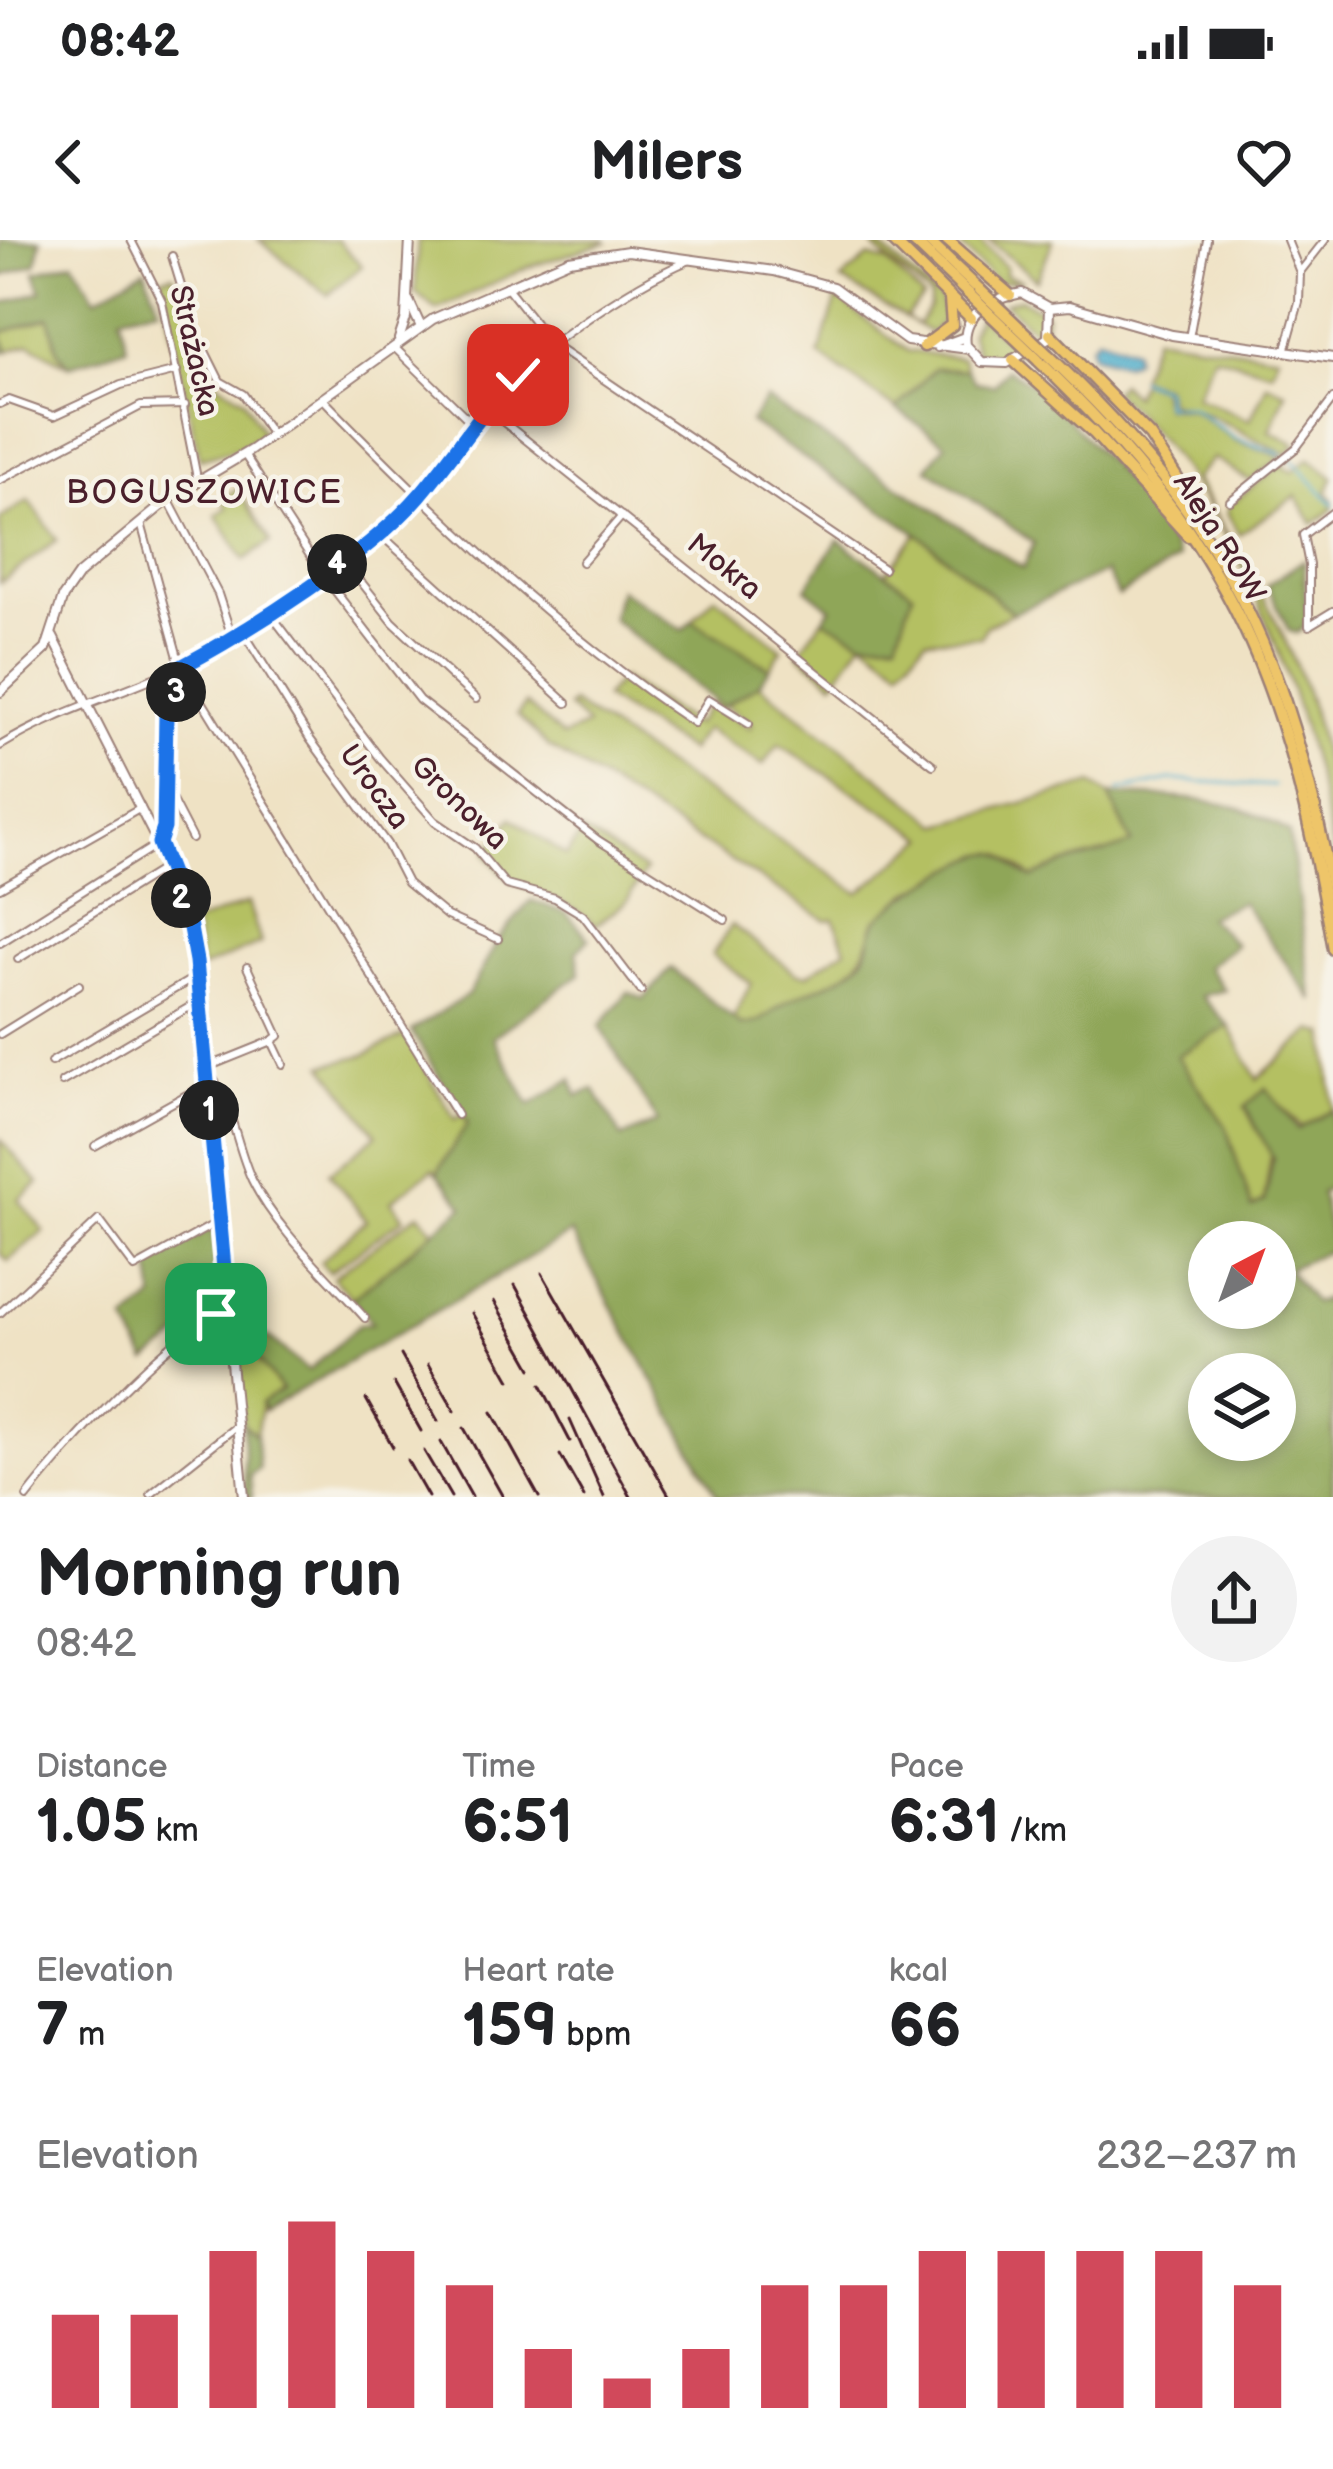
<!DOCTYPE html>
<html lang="en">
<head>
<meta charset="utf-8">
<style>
  body { margin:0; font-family:"Balsamiq Sans",sans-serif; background:#f2f2f2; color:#202124; height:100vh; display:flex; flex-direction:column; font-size:45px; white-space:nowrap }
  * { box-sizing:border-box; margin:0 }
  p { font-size:39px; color:#757577 }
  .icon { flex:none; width:66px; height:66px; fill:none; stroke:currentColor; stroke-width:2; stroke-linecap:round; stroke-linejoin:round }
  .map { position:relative; height:1257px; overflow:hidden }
  .panel { display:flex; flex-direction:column; background:#fff; flex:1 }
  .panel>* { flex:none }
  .needle { width:78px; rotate:41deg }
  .controls { position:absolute; left:1188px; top:981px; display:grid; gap:24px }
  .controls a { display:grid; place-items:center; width:108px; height:108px; border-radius:50%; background:#fff; box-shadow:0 6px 18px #0003; font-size:60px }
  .pin { position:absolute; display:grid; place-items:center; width:102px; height:102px; color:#fff; margin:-51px; border-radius:24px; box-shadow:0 6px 18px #0006 }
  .km { position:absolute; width:60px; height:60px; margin:-30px; border-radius:50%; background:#222; color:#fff; font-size:33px; line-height:60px; text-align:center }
  .round { display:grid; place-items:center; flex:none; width:126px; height:126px; border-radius:63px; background:#f2f2f2 }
  .overview { display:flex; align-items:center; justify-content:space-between; height:204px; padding:0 36px }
  h1 { font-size:66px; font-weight:700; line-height:90px }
  .metrics { display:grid; grid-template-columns:repeat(3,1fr); gap:18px; height:204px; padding:12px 36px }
  .metrics div { display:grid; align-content:center }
  .metrics b { font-size:60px; font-weight:700 }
  .metrics small { font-size:33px; font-weight:400 }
  .metrics p { font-size:33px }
  .chart { height:336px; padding:24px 36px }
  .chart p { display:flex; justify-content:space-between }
  .chart svg { width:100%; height:216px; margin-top:12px; stroke:#d1495b; stroke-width:6 }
  .status { display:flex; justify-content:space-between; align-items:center; height:84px; padding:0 60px; background:#fff; direction:ltr }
  .status svg { height:33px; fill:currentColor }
  header { display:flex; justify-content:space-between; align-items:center; height:156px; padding:0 36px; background:#fff; font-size:54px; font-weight:700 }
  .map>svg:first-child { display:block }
</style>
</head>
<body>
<div class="status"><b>08:42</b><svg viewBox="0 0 49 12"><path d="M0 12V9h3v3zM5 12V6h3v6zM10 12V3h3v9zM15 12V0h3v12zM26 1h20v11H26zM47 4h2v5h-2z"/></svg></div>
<header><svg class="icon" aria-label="back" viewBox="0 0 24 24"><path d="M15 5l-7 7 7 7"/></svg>Milers<svg class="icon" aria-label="heart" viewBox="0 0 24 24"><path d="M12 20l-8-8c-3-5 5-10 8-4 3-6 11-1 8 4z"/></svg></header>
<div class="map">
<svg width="1333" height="1257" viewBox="0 0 1333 1257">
  <rect width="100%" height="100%" fill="#f7f3e8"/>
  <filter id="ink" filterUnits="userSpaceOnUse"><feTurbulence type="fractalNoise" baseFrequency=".00833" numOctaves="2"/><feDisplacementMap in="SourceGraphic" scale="24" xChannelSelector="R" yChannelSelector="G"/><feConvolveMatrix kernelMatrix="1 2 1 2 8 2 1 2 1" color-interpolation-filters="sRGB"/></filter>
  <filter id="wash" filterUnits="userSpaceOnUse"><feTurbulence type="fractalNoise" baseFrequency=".004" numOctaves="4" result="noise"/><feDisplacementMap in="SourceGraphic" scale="48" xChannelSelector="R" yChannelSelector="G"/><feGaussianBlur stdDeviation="2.7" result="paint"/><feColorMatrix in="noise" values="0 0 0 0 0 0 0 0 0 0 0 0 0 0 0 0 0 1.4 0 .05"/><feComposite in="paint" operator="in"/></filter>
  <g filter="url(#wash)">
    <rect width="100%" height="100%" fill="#efe2c4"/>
    <g fill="#b4c062" stroke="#7f7046" stroke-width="3">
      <polygon points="259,0 337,0 362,26 328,55"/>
      <polygon points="418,0 605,0 607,2 526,28 436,70 415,52"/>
      <polygon points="873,0 941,60 944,79 931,93 841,40 869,17 887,22 923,58 905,78 918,85 930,67 930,56 875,9"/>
      <polygon points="954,0 978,0 1006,27 1005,35 1023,41 997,42"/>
      <polygon points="988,0 1053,0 1037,40"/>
      <polygon points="173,34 217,142 244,159 263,193 240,208 200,219 159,38"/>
      <polygon points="837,58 908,111 962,118 967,130 935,128 896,169 819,115"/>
      <polygon points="1020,58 1046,74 1043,99 1004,63"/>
      <polygon points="979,76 1018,112 1001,120 977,113 970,93"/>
      <polygon points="50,77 57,109 69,126 30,104 8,111 0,93"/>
      <path d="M 1154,96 L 1278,115 L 1272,132 L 1214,115 L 1196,156 L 1250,180 L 1267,144 L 1286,152 L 1270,191 L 1296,204 L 1287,214 C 1247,198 1210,169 1169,163 L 1165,147 L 1139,138 Z"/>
      <path d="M 1140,141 L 1160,148 L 1164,167 L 1191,169 L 1237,201 L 1282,217 L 1250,241 L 1213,218 L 1195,239 C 1270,366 1333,459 1333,613 C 1301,446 1241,269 1113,151 L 1120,143 L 1133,156 Z"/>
      <polygon points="1309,218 1333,237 1327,253 1333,261 1333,269 1313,284 1296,256 1239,294 1227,273 1230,264 1287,220 1282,226 1293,232"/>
      <polygon points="238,249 271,302 244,320 216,275 227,268 222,260"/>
      <polygon points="29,260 57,300 0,343 0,279"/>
      <polygon points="917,293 1013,373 986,386 981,397 926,399 901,428 863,400 834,442 798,414 823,379 863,400 913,353 884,335"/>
      <polygon points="715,356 782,409 770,428 692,381"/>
      <path d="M 621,438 L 695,485 L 710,463 L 750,488 L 752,483 L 725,465 L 759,444 L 940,585 L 1092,544 L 1109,555 L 1132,603 C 1095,620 1070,616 1033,638 L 1002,614 L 911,651 L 875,681 C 860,742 839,735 790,760 C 770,771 765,784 741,786 L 733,779 L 751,743 L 712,715 L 732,685 L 796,733 L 807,735 L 846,709 L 834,679 L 826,680 L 548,506 L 517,475 L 526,464 L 563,497 L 587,485 L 568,467 L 572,463 L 859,653 L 926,598 L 779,504 L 763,525 L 705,489 L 689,511 L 604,458 Z"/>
      <path d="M 512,578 L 566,616 L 583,591 L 645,631 L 627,661 L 596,685 C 556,649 516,660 486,613 Z"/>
      <polygon points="248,663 261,703 200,729 194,683"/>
      <polygon points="1229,786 1257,839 1313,790 1326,794 1333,870 1301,887 1279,864 1264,962 1251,968 1226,887 1176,815"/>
      <polygon points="405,795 455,879 462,874 468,883 437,933 433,929 391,961 404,978 329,1032 320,1022 366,980 329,933 377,895 324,825 364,815"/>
      <polygon points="0,899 39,943 19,960 44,991 8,1021 0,1013"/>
      <polygon points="419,973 434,991 352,1059 333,1037"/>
      <polygon points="247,1106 282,1151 262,1163 256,1195 243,1184 236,1110"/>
    </g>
    <g fill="#8fa658" stroke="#6c6242" stroke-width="3" fill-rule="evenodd">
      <polygon points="0,0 41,0 36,24 0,37"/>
      <polygon points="73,21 96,58 145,29 159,67 121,75 127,107 69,126 57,109 49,77 1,93 8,111 0,113 0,64 41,51 35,32"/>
      <polygon points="935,128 967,130 975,142 994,145 1007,129 1041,150 1160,278 1178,319 1118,356 1106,332 1013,373 917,293 750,182 766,159 1023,328 1034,303 927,228 946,204 896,169"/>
      <polygon points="838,300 913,352 897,400 863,400 823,379 831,368 806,348"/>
      <polygon points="1304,320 1307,385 1297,393 1289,391 1267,345"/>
      <polygon points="619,349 683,390 692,381 770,428 759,444 722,467 612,379"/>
      <path d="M 1109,555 C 1171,557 1238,555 1289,593 L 1313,761 L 1242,662 L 1208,677 L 1236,705 L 1207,727 L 1225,750 L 1201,756 L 1229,786 L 1177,816 L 1226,887 L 1252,968 L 1265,961 L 1273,918 L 1245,867 L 1266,848 L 1298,889 L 1333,870 L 1333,946 L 1321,953 L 1333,1009 L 1287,1029 L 1314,1063 L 1333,1057 L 1333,1257 L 718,1257 L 571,993 L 264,1171 L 261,1163 L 282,1150 L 247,1106 L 268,1097 L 308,1131 L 360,1084 L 372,1083 L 352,1059 L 464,966 L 437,933 L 468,883 L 411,791 L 468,755 L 500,697 L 531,660 L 566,673 L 589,698 L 577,711 L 580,734 L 493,797 L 530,865 L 572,839 L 577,856 L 594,849 L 622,898 L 657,882 L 600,786 L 628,752 L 644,759 L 671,728 L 741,785 C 765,784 769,772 788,761 C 815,746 839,744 861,721 C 872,709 868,690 878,679 C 892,662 978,609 996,613 C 1011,616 1017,634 1033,638 C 1070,616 1094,620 1132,603 ZM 1209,1002 L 1275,1002 L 1275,1068 L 1209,1068 ZM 1209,1134 L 1275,1134 L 1275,1200 L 1209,1200 Z"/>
      <polygon points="212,988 221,1063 147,1122 126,1082 155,1058 150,1025"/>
      <polygon points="243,1184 256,1195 259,1229 250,1235 252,1257 245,1257"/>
    </g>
    <polygon fill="#4bacca" stroke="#4a667a" stroke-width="3" points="1098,97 1134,109 1134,119 1125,124 1092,115 1090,106"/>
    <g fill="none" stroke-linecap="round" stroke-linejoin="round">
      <g stroke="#4bacca" stroke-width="3">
        <polyline points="1139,139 1164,149 1164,165 1191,167 1234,198 1281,214"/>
        <polyline points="1291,219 1333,264"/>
        <polyline points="1119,551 1171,540 1274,546"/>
      </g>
    </g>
  </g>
  <g filter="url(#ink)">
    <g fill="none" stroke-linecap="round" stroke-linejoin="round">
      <g stroke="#9c8078" stroke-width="10">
        <g id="minor">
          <polyline points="131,0 162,61 197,238"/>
          <polyline points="1287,0 1299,30"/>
          <polyline points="172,16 194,89 220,141 243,154 272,195"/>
          <polyline points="506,46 555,108"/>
          <polyline points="1189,98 1207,0"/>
          <polyline points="394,107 473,184"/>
          <polyline points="556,107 884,329"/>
          <polyline points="1285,112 1299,62 1300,32 1325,0"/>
          <path d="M 323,159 C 437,276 557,392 694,483 L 709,459 L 749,484"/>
          <polyline points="0,164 9,160 54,176 121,145 177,131"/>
          <polyline points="486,168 933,525"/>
          <polyline points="244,214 322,334 419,460 598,600 725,680"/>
          <polyline points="0,240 141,166 185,165"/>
          <polyline points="168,259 218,354 232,397"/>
          <polyline points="1230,261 1296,208 1333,159"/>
          <polyline points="379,293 567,463"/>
          <polyline points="343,319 393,382 476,459"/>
          <polyline points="582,322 622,276"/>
          <polyline points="269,372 380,518 435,581 475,608 506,645 555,658 583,675 641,751"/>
          <polyline points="1310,385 1333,371"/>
          <polyline points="1309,386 1309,325 1303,295 1333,272"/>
          <polyline points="242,390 310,499 387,604 407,643 447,676 498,699"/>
          <polyline points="181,427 457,875"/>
          <path d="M 0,506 C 58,470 122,454 183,425 C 246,396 312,348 365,305 C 415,265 444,215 484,167 C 526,116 630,45 690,20"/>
          <polyline points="164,545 192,599"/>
          <polyline points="0,648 141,568"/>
          <polyline points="0,703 159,603 164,588 166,475 184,439 141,283"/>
          <polyline points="18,719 169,625"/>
          <polyline points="247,727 279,796 272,801"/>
          <polyline points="0,794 79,745"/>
          <polyline points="51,822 197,736"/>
          <path d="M 283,824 L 272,801 L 205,828 C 232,858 235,904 252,940 C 277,991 328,1036 365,1078"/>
          <polyline points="62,842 198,762"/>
          <polyline points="95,906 204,845"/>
          <polyline points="0,1073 99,980 135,1028 216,983"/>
          <polyline points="151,1254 238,1185"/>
          <path d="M 27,1257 C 58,1216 180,1079 228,1072"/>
        </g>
      </g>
      <g stroke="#9c8078" stroke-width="12">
        <g id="tertiary">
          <path d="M 1022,53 L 1049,68 L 1048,98 L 1007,123 L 982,122 L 966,105 C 961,72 994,58 1022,53 Z"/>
          <polyline points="409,61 421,87"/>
          <polyline points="1049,68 1070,66 1172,95 1333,118"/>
          <polyline points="399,99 406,78 410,0"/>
          <polyline points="938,107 965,97"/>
          <polyline points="53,397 169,625 188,677 244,1257"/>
          <polyline points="0,452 46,409 63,357 79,334 172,257 251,210 433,79 569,20 628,11 774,31 833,47 907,101 969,109"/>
        </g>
      </g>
      <g stroke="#9c8078" stroke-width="15">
        <g id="primary">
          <polyline points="892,0 971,78"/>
          <polyline points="912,0 970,55"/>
          <polyline points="927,0 980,50"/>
          <polyline points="947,0 1010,55"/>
          <polyline points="1050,94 1150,196 1200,274"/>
          <polyline points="924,106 952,85 950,59"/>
          <path d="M 1048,115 C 1230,287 1287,412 1333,655"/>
          <polyline points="1013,120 1094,193 1188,296"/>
          <path d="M 1038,120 C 1238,310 1287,443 1333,709"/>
        </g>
      </g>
      <use href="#minor" stroke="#fff" stroke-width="6"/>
      <use href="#tertiary" stroke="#fff" stroke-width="8"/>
      <use href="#primary" stroke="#eec569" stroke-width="10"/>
      <g stroke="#4a1f2b" stroke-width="3">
        <polyline points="542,1033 670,1257"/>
        <polyline points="515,1045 631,1257"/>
        <polyline points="494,1061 532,1128"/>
        <polyline points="472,1073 510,1140"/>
        <polyline points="401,1115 438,1181"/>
        <polyline points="428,1124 455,1171"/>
        <polyline points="394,1143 421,1191"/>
        <polyline points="541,1145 570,1201"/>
        <polyline points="366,1159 393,1207"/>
        <polyline points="492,1172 539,1257"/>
        <polyline points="570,1180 604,1257"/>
        <polyline points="464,1188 503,1257"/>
        <polyline points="441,1202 472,1257"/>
        <polyline points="424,1211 451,1257"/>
        <polyline points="560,1215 584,1257"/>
        <polyline points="407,1220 428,1257"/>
      </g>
      <g stroke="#9c8078" stroke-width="15" stroke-linecap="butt">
        <g id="primary-bridge">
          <polyline points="980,50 1048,115"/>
          <polyline points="970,55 1038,120"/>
        </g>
      </g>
      <use href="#primary-bridge" stroke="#eec569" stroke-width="10"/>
    </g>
  </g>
  <g fill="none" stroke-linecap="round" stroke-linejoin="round" filter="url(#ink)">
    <g stroke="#fff" stroke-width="24">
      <path id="route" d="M 216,1074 L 228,1072 L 196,721 L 188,677 L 159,603 L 164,588 L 166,475 L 184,439 L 181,427 C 252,389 367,316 419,256 C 454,216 479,172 518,135"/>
    </g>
    <use href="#route" stroke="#1a73e8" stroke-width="15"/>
  </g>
  <g text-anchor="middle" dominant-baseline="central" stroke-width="9" stroke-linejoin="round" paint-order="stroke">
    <g font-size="30" fill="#4a1f2b" stroke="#f7f3e8">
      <text transform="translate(194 111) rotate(77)">Strażacka</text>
      <text transform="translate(1219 298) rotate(58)">Aleja ROW</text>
      <text transform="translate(724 327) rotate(39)">Mokra</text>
      <text transform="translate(374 547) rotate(54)">Urocza</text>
      <text transform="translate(459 563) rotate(44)">Gronowa</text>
    </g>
    <g font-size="33" letter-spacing="3" fill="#4a1f2b" stroke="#f7f3e8">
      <text x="205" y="253">BOGUSZOWICE</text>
    </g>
  </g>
</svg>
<div class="controls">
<a><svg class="needle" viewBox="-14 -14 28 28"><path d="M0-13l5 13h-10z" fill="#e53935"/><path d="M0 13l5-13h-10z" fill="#757577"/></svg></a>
<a><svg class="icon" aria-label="layers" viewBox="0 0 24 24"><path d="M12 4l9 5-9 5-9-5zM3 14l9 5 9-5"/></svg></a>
</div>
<div class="pin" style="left:216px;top:1074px;background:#1e9e55"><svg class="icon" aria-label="arrive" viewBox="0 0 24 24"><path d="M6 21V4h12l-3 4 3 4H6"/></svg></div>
<div class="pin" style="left:518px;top:135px;background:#d93025"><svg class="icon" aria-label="check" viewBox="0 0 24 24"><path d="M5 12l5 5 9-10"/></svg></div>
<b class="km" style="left:209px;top:870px">1</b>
<b class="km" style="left:181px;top:658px">2</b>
<b class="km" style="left:176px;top:452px">3</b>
<b class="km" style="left:337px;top:324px">4</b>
</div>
<section class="panel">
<div class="overview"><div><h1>Morning run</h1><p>08:42</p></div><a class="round"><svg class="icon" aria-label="share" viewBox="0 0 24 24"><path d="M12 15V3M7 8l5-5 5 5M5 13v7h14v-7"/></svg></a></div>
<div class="metrics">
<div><p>Distance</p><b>1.05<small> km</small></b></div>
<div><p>Time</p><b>6:51</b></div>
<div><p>Pace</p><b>6:31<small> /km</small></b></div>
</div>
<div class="metrics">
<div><p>Elevation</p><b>7<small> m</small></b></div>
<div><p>Heart rate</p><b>159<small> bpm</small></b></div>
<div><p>kcal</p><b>66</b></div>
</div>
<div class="chart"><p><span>Elevation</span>232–237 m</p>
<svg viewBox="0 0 160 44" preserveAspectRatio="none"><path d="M5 44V25M15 44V25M25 44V12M35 44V6M45 44V12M55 44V19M65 44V32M75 44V38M85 44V32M95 44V19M105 44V19M115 44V12M125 44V12M135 44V12M145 44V12M155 44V19"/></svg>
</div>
</section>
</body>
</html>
